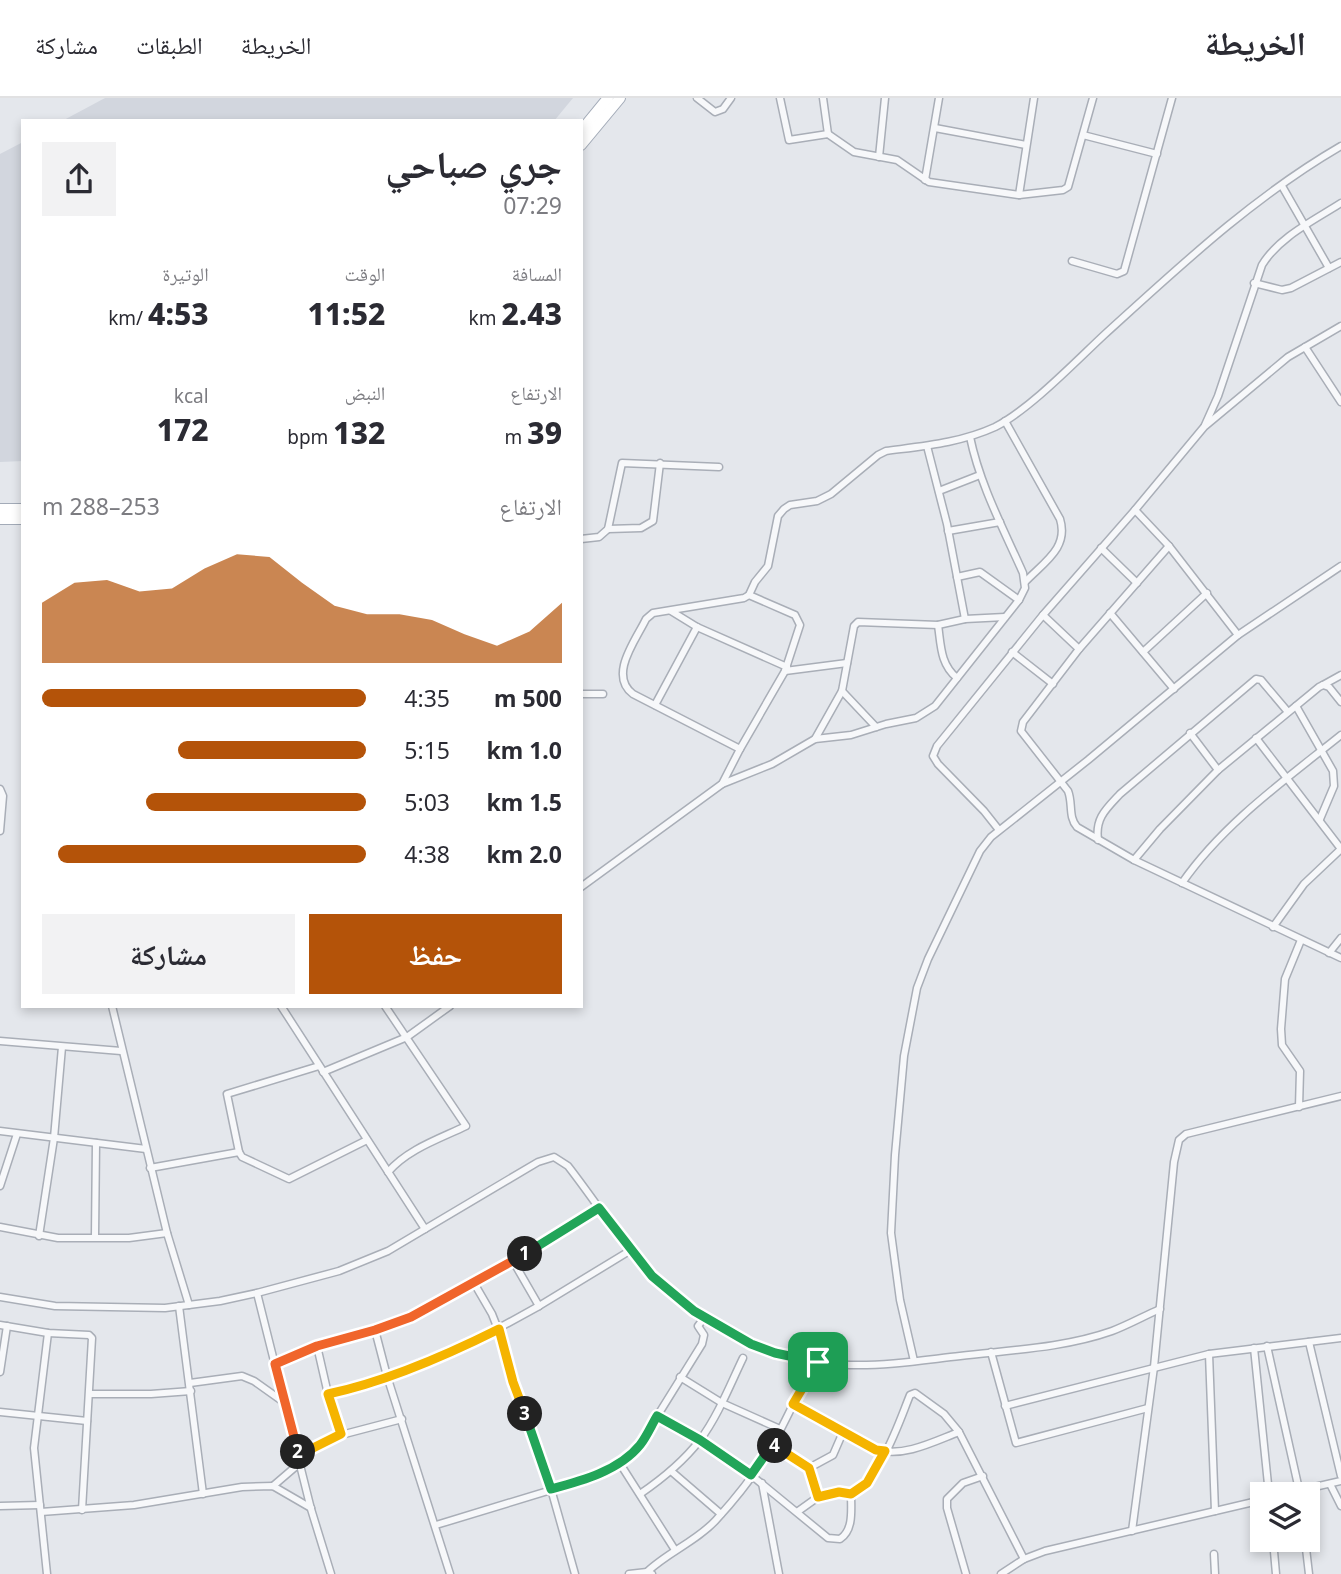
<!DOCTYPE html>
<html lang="ar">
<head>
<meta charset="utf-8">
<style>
  body { margin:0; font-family:"Noto Sans","Noto Naskh Arabic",sans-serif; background:#f2f2f3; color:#2b2b33; direction:rtl; height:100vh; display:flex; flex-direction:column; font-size:26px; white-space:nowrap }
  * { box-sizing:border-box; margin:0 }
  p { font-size:23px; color:#7c7c81 }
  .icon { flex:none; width:38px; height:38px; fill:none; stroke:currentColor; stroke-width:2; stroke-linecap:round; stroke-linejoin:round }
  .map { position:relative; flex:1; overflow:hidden; direction:ltr }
  .sheet { position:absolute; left:21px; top:21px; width:562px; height:889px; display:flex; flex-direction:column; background:#fff; border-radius:0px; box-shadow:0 4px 10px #0003; direction:rtl }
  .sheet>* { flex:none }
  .tools { position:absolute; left:1250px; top:1384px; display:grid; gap:14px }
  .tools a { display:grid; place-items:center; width:70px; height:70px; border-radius:0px; background:#fff; box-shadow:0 4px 10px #0003; font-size:35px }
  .pin { position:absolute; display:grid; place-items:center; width:60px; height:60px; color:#fff; margin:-30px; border-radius:14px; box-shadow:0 4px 10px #0006 }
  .km { position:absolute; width:35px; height:35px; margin:-18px; border-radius:50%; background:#222; color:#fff; font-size:19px; line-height:35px; text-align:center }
  .round { display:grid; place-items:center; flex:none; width:74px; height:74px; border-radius:0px; background:#f2f2f3 }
  .head { display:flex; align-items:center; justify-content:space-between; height:119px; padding:0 21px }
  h1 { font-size:38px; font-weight:800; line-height:52px }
  .figures { display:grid; grid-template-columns:repeat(3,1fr); gap:10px; height:119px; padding:7px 21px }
  .figures div { display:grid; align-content:center }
  .figures b { font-size:30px; font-weight:800 }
  .figures small { font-size:19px; font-weight:400 }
  .figures p { font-size:19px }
  .chart { height:196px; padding:14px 21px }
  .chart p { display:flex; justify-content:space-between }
  .chart svg { width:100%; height:126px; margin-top:7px; fill:#b45309; opacity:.7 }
  .primary-button { display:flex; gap:14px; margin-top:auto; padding:14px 21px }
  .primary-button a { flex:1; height:80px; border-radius:0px; background:#b45309; color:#fff; font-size:28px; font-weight:800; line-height:80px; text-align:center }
  .primary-button a+a { background:#f2f2f3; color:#2b2b33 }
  ul { padding:0 21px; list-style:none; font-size:23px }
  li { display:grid; grid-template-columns:112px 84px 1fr; align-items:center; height:52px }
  li i { height:18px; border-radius:9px; background:#b45309 }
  header { display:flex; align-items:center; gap:42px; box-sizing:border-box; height:98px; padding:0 35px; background:#fff; border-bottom:2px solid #e1e1e2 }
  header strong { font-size:33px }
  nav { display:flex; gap:38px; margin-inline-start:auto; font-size:24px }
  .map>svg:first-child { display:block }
</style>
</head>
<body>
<header>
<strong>الخريطة</strong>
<nav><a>الخريطة</a><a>الطبقات</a><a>مشاركة</a></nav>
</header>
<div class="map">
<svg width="1341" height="1476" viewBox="0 0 1341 1476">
  <rect width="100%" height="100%" fill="#e4e7ec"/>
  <g fill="#d2d6de">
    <polygon points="105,0 573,0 554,23 62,23"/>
    <polygon points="23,44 23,363 0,364 0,56"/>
  </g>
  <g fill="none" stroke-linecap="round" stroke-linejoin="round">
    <g stroke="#a9aeb7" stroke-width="9">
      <g id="minor">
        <polyline points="697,0 715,14 723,11 731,0"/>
        <polyline points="780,0 789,42 828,36 854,54 897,62 929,84 1019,97 1063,92 1068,89 1093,0"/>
        <polyline points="823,0 828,36"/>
        <polyline points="935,30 1026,47"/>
        <polyline points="1083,37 1157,56"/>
        <polyline points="879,59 885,0"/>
        <polyline points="925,82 939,0"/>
        <polyline points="1282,88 1329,170"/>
        <polyline points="1019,97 1034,0"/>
        <polyline points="1072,163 1117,176 1124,173 1172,0"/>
        <polyline points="1254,185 1282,192 1291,190 1341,164"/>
        <polyline points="1305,249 1341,304"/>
        <path d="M 1005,323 L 1060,421 C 1069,450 1044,464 1025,484"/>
        <path d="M 1205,327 L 1218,298 L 1262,167 C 1279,139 1313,123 1341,105"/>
        <polyline points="927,348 947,426 965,521"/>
        <polyline points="939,393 980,377"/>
        <polyline points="608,431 641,430 653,423 660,365"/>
        <polyline points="948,433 1000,424"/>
        <polyline points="581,441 599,439 608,431 622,365 719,369"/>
        <path d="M 1169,448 L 1079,551 L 1023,624 L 1021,633 L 1068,693 C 1073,705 1068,719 1077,729 L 1134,762 L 1341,860"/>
        <polyline points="1101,450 1137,485"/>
        <polyline points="957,479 980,474 1019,502"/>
        <polyline points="671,513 697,529 787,569"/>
        <polyline points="1110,515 1174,591"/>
        <polyline points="1043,517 1079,551"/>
        <path d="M 938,527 C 941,547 940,566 957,580"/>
        <polyline points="1238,537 1341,468"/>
        <polyline points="1012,554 1053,586"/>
        <polyline points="1143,554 1207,495"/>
        <polyline points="785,573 847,565"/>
        <polyline points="1323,587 1341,577"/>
        <polyline points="842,593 876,629"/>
        <polyline points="581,596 603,596"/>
        <polyline points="655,607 697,529"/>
        <polyline points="1296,608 1333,673 1334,688 1320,721"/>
        <polyline points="1190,635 1218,672"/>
        <polyline points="1256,640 1341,751"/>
        <polyline points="815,641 842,593 854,528 858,524 938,527 965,521 1005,519"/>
        <path d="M 740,651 L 633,596 C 608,577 636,542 646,521 L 653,515 L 744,500 L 749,497 L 755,484 L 768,468 L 778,418 L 784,411 L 790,407 L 817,403 L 831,396 L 878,357 L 886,353 C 923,348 960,345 995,329 C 1029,312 1075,264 1104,237 C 1179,169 1253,99 1341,48"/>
        <path d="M 722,686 L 772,666 L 815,641 L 851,637 L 886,626 L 916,620 L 935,608 L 1019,502 L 1025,490 L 1023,475 C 1003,430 980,387 970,339"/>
        <polyline points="0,691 3,698 0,733"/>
        <polyline points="999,732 984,713 938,666 933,658 937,648 1043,517 1135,412 1204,329 1288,259 1341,228"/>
        <path d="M 1098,742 C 1095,720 1106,711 1120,696 L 1256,581 L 1261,582 L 1288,614"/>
        <polyline points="1134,762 1160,731 1218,672 1319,589 1323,587 1329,589 1341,604"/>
        <path d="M 1182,785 C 1223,726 1285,682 1341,637"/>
        <polyline points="581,789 722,686 740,651 785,573 800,527 795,517 749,497"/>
        <polyline points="1273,829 1304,786 1341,751"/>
        <polyline points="1329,855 1341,840"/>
        <polyline points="112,908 167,1135 189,1207"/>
        <polyline points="281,908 425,1131"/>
        <path d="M 385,908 L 466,1028 C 439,1041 408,1051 388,1074"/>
        <polyline points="0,943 121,953"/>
        <polyline points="323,974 407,939 450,908"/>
        <polyline points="1299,1009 1300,973 1282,947 1281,931 1285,881 1301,842"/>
        <polyline points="0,1033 146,1051"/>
        <polyline points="239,1054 227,996 319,968"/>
        <polyline points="150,1070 239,1054 242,1059 289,1081 367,1042"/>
        <polyline points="0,1088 17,1036"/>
        <polyline points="0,1129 58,1140 129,1140 167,1135"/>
        <polyline points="39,1138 54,1040 62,949"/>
        <polyline points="95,1138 96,1045"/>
        <polyline points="513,1163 539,1208"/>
        <polyline points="474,1185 492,1216 503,1244 513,1284 551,1391 575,1476"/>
        <polyline points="257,1195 311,1411 331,1476"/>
        <path d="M 0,1199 L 55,1208 L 165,1210 L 220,1203 L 257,1195 L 339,1173 L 388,1153 L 538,1064 L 554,1059 L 568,1068 C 596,1104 621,1144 652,1177 C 702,1231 776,1265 850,1267 C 887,1268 924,1262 960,1258 C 1010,1252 1064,1250 1112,1233 C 1128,1227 1144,1218 1160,1211"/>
        <polyline points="179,1208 203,1396"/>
        <polyline points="0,1227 48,1235 89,1237 92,1240 82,1412"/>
        <polyline points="375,1232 387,1278 450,1476"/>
        <polyline points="1309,1244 1341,1378"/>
        <polyline points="317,1248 328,1296 341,1337"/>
        <polyline points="1267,1248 1300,1396"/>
        <polyline points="1254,1250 1269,1396"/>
        <polyline points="991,1254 1016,1345 1148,1310"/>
        <polyline points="1209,1256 1215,1413"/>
        <polyline points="914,1263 900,1202 891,1135 895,1057 904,958 917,890 928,861 980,753 991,739 1088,662 1238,537 1169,448 1135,412"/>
        <polyline points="276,1266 317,1248 375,1232 411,1219 513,1163 599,1110"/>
        <polyline points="0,1274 7,1228"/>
        <polyline points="680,1279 722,1305 780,1331"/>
        <polyline points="190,1285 242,1278 254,1283 285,1305"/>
        <polyline points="91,1296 151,1296 191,1293"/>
        <polyline points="328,1296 364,1287 479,1241 539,1208 631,1152"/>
        <polyline points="1005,1308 1209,1256 1341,1240"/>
        <polyline points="0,1314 87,1323"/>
        <path d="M 657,1318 L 700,1342 L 751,1377 L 828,1440 L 840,1441 C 854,1432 851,1411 851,1396"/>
        <path d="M 843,1334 C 854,1340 866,1349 878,1352 C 905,1359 935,1343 959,1334"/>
        <polyline points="772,1347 809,1370 833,1357 843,1334 793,1306"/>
        <polyline points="299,1357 341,1337 402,1321"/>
        <polyline points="619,1364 675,1452"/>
        <path d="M 809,1370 L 818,1399 L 839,1394 L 851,1396 C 883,1374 896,1332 910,1297 L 915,1295 L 944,1316 L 959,1334 L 1024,1461"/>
        <polyline points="671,1373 721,1416"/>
        <polyline points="762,1385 779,1476"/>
        <polyline points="1330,1386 1341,1408"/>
        <polyline points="273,1388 301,1364"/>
        <path d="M 640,1396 C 662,1381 683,1364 700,1342 C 718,1318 730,1287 743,1260"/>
        <polyline points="1284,1396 1341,1383"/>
        <polyline points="0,1408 40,1407"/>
        <polyline points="41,1414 134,1407 242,1389 273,1388 311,1410"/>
        <polyline points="797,1414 818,1399"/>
        <polyline points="436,1427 584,1382 619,1364 638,1349 702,1246 704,1237 698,1228 704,1220"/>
        <polyline points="1132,1433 1154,1269 1174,1064 1179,1042 1186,1036 1341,998"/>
        <polyline points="1273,1442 1276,1476"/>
        <polyline points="1305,1442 1309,1476"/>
        <polyline points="1214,1456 1215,1476"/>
        <path d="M 647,1474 C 668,1454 697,1443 716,1422 C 737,1399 759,1371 774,1344 C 789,1317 800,1288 819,1264"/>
        <polyline points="47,1476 34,1350 48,1235"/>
        <polyline points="629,1476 647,1474 652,1476"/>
        <polyline points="966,1476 947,1410 947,1401 963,1385 983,1378"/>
        <polyline points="1001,1476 1024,1461 1045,1453 1262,1402"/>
      </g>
    </g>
    <g stroke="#a3abb8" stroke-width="12">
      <g id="primary">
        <polyline points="581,33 608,0"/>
        <polyline points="581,47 620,0"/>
        <polyline points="0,411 23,411"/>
        <polyline points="0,421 23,421"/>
      </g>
    </g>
    <use href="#minor" stroke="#f7f8fa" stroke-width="6"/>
    <use href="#primary" stroke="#fff" stroke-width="10"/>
  </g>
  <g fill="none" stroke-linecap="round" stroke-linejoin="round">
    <g stroke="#fff" stroke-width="14">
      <polyline id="split-1" points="525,1156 599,1110 652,1178 694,1213 751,1246 775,1255 818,1264"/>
    </g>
    <g stroke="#fff" stroke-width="14">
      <polyline id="split-2" points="298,1354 275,1266 317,1248 375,1232 411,1219 525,1156"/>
    </g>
    <g stroke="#fff" stroke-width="14">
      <path id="split-3" d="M 298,1354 L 299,1357 L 341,1336 L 328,1296 C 385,1284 447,1257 499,1231 L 513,1284 L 525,1316"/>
    </g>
    <g stroke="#fff" stroke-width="14">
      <path id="split-4" d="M 525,1316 L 551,1391 C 581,1383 619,1373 640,1347 C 647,1338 651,1328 657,1318 L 700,1342 L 751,1377 L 772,1347 L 775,1348"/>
    </g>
    <g stroke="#fff" stroke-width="14">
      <polyline id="split-5" points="775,1348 809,1370 818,1399 839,1394 851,1396 867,1385 885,1353 876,1352 793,1306 818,1264"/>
    </g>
    <use href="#split-1" stroke="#22a559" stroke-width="9"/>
    <use href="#split-2" stroke="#f0652b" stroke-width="9"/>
    <use href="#split-3" stroke="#f5b400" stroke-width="9"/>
    <use href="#split-4" stroke="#22a559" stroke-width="9"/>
    <use href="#split-5" stroke="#f5b400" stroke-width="9"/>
  </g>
</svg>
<div class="tools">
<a><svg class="icon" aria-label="layers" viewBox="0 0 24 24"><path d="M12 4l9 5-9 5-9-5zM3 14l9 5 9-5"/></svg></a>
</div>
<div class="pin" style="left:818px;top:1264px;background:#1e9e55"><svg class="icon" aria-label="arrive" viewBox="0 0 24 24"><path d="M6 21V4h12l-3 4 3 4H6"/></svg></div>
<b class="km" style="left:525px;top:1156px">1</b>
<b class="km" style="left:298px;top:1354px">2</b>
<b class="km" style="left:525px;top:1316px">3</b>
<b class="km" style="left:775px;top:1348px">4</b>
<section class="sheet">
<div class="head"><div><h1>جري صباحي</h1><p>07:29</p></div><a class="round"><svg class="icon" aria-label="share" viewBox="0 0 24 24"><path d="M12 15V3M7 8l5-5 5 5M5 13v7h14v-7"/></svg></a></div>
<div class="figures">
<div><p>المسافة</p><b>2.43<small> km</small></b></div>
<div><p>الوقت</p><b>11:52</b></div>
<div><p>الوتيرة</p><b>4:53<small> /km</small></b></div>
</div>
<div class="figures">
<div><p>الارتفاع</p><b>39<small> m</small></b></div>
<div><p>النبض</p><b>132<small> bpm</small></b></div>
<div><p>kcal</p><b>172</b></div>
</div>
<div class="chart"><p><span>الارتفاع</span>253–288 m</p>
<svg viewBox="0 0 160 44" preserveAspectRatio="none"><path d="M0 44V23L10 16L20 15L30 19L40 18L50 11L60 6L70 7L80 16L90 24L100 27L110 27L120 29L130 34L140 38L150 33L160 23V44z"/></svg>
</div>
<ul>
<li><b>500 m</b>4:35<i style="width:100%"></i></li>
<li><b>1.0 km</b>5:15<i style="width:58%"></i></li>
<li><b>1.5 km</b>5:03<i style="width:68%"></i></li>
<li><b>2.0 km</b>4:38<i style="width:95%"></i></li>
</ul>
<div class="primary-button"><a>حفظ</a><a>مشاركة</a></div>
</section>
</div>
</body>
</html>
